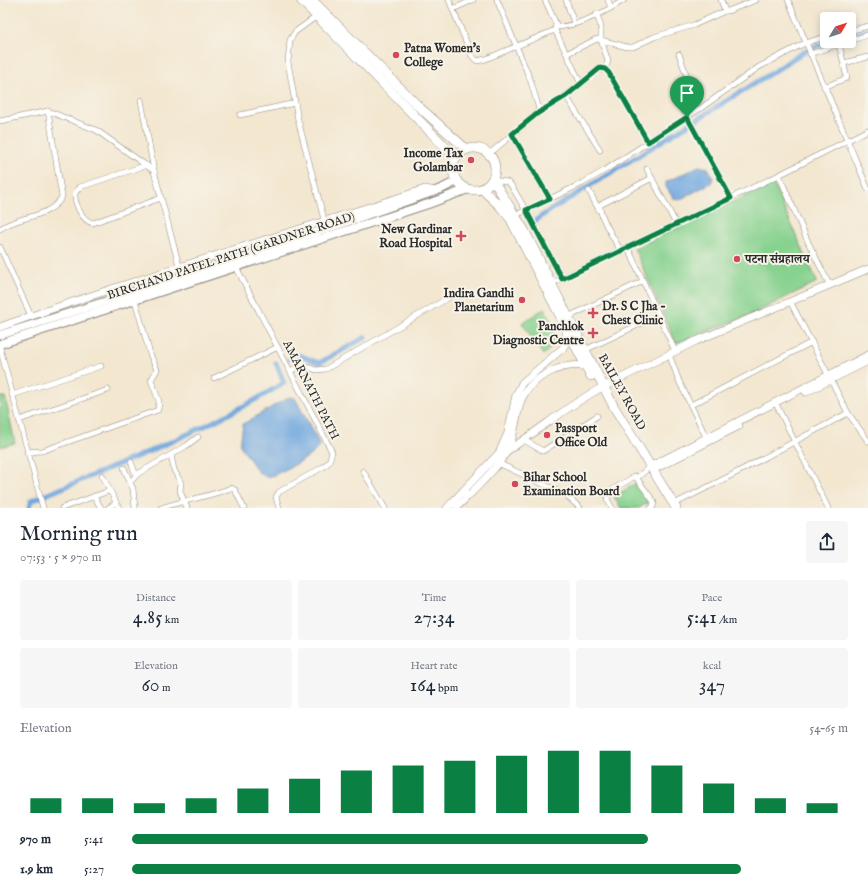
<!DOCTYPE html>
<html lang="en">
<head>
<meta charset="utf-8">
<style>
  body { margin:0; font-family:"IM FELL English","Noto Serif Devanagari",serif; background:#f6f6f7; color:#1f2937; height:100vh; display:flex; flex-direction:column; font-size:15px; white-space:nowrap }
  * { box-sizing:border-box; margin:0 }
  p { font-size:13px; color:#747a83 }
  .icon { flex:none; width:22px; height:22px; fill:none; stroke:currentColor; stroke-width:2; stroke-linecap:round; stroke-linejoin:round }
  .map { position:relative; height:508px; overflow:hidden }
  .drawer { display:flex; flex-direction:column; background:#fff; flex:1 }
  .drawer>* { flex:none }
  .needle { width:26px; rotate:51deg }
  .buttons { position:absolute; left:820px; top:12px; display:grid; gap:8px }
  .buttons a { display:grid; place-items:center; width:36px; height:36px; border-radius:4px; background:#fff; box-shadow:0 2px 10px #0003; font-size:20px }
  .pin { position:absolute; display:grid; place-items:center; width:34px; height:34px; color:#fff; margin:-41px -17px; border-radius:50% 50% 50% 0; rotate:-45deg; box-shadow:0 0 4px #0007 }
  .pin .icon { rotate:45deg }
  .round { display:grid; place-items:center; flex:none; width:42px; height:42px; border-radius:4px; background:#f6f6f7 }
  .summary { display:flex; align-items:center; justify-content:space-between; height:68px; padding:0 20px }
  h1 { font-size:22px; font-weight:600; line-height:30px }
  .stats { display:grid; grid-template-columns:repeat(3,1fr); gap:6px; height:68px; padding:4px 20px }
  .stats div { display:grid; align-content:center; border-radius:4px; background:#f6f6f7; text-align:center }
  .stats b { font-size:20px; font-weight:600 }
  .stats small { font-size:11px; font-weight:400 }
  .stats p { font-size:11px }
  .chart { height:112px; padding:8px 20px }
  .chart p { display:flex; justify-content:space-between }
  .chart svg { width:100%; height:72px; margin-top:4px; stroke:#0b8043; stroke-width:6 }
  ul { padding:0 20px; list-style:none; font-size:13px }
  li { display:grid; grid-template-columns:64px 48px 1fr; align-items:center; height:30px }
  li i { height:10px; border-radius:5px; background:#0b8043 }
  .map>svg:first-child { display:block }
</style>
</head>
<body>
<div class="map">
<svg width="868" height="508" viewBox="0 0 868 508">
  <rect width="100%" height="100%" fill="#f7f3e8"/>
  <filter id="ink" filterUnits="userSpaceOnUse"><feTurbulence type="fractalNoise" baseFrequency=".025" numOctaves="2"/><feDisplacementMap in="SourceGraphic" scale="8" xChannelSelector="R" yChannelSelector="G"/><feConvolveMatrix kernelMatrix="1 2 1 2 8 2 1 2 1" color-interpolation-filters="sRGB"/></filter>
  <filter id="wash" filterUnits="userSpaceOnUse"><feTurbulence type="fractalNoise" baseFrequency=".012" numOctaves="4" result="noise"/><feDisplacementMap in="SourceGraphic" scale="16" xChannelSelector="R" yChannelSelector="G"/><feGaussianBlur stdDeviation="0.9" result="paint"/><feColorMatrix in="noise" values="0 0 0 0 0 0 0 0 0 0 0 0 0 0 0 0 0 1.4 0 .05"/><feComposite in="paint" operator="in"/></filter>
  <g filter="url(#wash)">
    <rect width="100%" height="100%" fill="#f3e7d0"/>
    <g fill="#87d28f" stroke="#597e5d">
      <polygon points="773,183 817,282 750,315 676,343 634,248"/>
      <path d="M 545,308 C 554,326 562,340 543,355 L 522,323 Z"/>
      <polygon points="0,397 5,397 15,443 0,447"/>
      <polygon points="637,482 650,501 639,508 621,508 614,497"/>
    </g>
    <g fill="#71a7df" stroke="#4e6985">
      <polygon points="699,166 708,168 713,178 711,183 679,200 674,199 666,187 666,182"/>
      <path d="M 289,397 L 295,398 L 320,445 C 313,458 282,471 268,478 L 258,472 L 240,445 L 243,424 Z"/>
    </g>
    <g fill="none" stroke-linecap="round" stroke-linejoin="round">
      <g stroke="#71a7df" stroke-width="5">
        <polyline points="849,36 868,30"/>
        <path d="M 531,224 L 546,213 L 781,67 C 797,54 812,47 832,41"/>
        <polyline points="289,359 299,355 319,363 366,337"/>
        <path d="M 29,508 L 31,501 C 117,465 204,432 284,383 L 276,363"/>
      </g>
    </g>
  </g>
  <g filter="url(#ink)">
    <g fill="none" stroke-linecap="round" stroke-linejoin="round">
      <g stroke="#8f897e" stroke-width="6">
        <g id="street">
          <polyline points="449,0 472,56 477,61 486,59 555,30 556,24 545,0"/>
          <polyline points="566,0 574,23"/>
          <polyline points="608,0 611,8"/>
          <polyline points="721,0 725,11 728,11 756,0"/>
          <polyline points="788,0 868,189"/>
          <polyline points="453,9 473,0"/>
          <polyline points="597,14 601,28 601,40 608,61 605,69"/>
          <polyline points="317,16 295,32 290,40 288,62 298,120 327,231"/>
          <path d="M 557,27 C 579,26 605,12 624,0"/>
          <polyline points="555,30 581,84 597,70 605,69 609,73 648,142"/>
          <polyline points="849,31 868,26"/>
          <polyline points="849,41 868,35"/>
          <polyline points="568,53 597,39 627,47 633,47 654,37 694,25 725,11"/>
          <polyline points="679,54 691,88 690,91 681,100 681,105 731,198"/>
          <polyline points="810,54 849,41"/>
          <polyline points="844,63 868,57"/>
          <polyline points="824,87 847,78 839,44"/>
          <polyline points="566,96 600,150"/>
          <polyline points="141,100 154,171"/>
          <polyline points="538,113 554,104 581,84"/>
          <polyline points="240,115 295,103"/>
          <polyline points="0,121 48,111 96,130 154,171 182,277"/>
          <polyline points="512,134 550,199"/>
          <polyline points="489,154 536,115 539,109 530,79 497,0"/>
          <path d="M 147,165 L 80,187 L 75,193 C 74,203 82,221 93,223 L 161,198"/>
          <polyline points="647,169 676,224"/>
          <polyline points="779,175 808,242 829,284"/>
          <polyline points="493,180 507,182 511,185 528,214 562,279"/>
          <polyline points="589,191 599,210"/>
          <polyline points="516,215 583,183 607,169 701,108 759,67 803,44 827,36"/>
          <path d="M 0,229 C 19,215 49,219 62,197 L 48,111"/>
          <polyline points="0,247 31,316"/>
          <polyline points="628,248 675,351"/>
          <path d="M 621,251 C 615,240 599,217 600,205 L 652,178"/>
          <polyline points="235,265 332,452 329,462 323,467 279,492 276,497 279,508"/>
          <polyline points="550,284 779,175 868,130"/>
          <polyline points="790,301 848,413 868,441"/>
          <polyline points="568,317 643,281"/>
          <polyline points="0,348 43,508"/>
          <polyline points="585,350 659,315"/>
          <polyline points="669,354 679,381 707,439"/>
          <polyline points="290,371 302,365 316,370 326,369 448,298"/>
          <polyline points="214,378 278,347"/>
          <polyline points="12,395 101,366"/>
          <polyline points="775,402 828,508"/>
          <polyline points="691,405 812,342"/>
          <polyline points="19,420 108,390"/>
          <polyline points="524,440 543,451 597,416"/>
          <polyline points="27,452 42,451 158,410 159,401 151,380 157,370 150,354 135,300"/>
          <polyline points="171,455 174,470 181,483 180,491 187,508"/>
          <polyline points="131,462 136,475"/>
          <polyline points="496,462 566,495 580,508"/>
          <polyline points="124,468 133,489 135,508"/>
          <polyline points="363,471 385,508"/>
          <polyline points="102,475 119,508"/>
          <polyline points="638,477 646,470"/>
          <polyline points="130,482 139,473 186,446 198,437"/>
          <polyline points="94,496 101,508"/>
          <polyline points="674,504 732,475 848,413"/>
          <polyline points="62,508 109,491"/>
          <polyline points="108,508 116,503"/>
          <path d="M 161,508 C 184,500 208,497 231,488 L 235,490 L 244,508"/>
          <polyline points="612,508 607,499 609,492 635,476 654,502 653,507 651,508"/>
        </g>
      </g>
      <g stroke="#8f897e" stroke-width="8">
        <g id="secondary">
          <path d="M 0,327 C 140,277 284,235 425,189 L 436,191"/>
          <polyline points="806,392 868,361"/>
          <path d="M 507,451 C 539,431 569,404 603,387 L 696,341 L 868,269"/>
          <polyline points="651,466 868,355"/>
          <polyline points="653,470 739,426"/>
          <polyline points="447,508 499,453 508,433 516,395 522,383 563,348 566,342 566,329"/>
          <path d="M 456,508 C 471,493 497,469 507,451 C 516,434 515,415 522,398 C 532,376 565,361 587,367"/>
        </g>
      </g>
      <g stroke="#8f897e" stroke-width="10">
        <g id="primary">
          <polyline points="0,335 233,261 441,189 457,181"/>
          <polyline points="0,344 428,204 468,189"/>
        </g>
      </g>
      <g stroke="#8f897e" stroke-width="10">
        <g id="highway">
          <polyline points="301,0 456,158"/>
          <polyline points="312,0 418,106 466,149"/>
          <circle cx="474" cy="169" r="21"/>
          <polyline points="493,180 524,230 614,407 676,508"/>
          <polyline points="482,189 500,206 510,218 591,376"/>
        </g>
      </g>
      <use href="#street" stroke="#fff" stroke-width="5"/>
      <use href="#secondary" stroke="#fff" stroke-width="7"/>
      <use href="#primary" stroke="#fff" stroke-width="8"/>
      <use href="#highway" stroke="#fff" stroke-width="9"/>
    </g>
  </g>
  <g fill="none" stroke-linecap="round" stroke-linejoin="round" filter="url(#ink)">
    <g stroke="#fff" stroke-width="8">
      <polygon id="route" points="600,68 605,69 609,73 648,142 687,117 731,198 562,279 526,210 550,199 512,134 538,113 566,96"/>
    </g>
    <use href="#route" stroke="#0b8043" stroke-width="5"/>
  </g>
  <g fill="#d1495b" stroke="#f7f3e8" stroke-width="1.5">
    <circle cx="396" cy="55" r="4"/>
    <circle cx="471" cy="160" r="4"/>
    <path d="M459 230h4v4h4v4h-4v4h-4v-4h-4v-4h4z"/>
    <circle cx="737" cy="259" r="4"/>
    <circle cx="522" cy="300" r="4"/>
    <path d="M591 307h4v4h4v4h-4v4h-4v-4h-4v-4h4z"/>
    <path d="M591 327h4v4h4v4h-4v4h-4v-4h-4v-4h4z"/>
    <circle cx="547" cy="435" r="4"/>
    <circle cx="515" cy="484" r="4"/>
  </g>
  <g text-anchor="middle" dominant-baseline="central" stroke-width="4" stroke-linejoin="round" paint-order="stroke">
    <g font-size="12" font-weight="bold" fill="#2b2b2b" stroke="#f7f3e8" text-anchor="start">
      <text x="404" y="48">Patna Women's<tspan x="404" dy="14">College</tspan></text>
      <text x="463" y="153" text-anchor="end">Income Tax<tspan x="463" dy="14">Golambar</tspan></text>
      <text x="452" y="229" text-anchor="end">New Gardinar<tspan x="452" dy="14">Road Hospital</tspan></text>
      <text x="745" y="259">पटना संग्रहालय</text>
      <text x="514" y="293" text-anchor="end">Indira Gandhi<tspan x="514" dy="14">Planetarium</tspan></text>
      <text x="602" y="306">Dr. S C Jha -<tspan x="602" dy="14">Chest Clinic</tspan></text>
      <text x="584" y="326" text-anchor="end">Panchlok<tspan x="584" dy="14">Diagnostic Centre</tspan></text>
      <text x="555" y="428">Passport<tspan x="555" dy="14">Office Old</tspan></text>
      <text x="523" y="477">Bihar School<tspan x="523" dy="14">Examination Board</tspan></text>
    </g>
    <g font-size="12" fill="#2b2b2b" stroke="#f7f3e8">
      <text transform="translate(231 256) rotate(-18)">BIRCHAND PATEL PATH (GARDNER ROAD)</text>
      <text transform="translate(311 390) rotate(63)">AMARNATH PATH</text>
      <text transform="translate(622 392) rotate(61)">BAILEY ROAD</text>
    </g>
  </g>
</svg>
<div class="buttons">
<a><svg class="needle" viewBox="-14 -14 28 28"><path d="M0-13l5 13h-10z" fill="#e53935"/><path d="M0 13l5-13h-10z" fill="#747a83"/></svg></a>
</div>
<div class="pin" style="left:687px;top:117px;background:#1e9e55"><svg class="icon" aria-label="arrive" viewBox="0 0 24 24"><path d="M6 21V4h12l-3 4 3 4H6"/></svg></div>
</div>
<section class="drawer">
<div class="summary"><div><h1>Morning run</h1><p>07:53 · 5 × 970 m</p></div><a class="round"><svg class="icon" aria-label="share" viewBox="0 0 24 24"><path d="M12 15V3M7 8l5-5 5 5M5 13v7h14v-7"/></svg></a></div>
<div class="stats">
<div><p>Distance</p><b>4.85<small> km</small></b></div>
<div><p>Time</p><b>27:34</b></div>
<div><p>Pace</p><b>5:41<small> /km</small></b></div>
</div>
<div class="stats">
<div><p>Elevation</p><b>60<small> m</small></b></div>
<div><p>Heart rate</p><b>164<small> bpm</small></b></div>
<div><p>kcal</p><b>347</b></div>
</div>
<div class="chart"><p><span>Elevation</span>54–65 m</p>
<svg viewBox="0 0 160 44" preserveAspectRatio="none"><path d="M5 44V35M15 44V35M25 44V38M35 44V35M45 44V29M55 44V23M65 44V18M75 44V15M85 44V12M95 44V9M105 44V6M115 44V6M125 44V15M135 44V26M145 44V35M155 44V38"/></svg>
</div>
<ul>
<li><b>970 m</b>5:41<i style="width:72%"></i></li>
<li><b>1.9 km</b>5:27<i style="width:85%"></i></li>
</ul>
</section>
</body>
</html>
